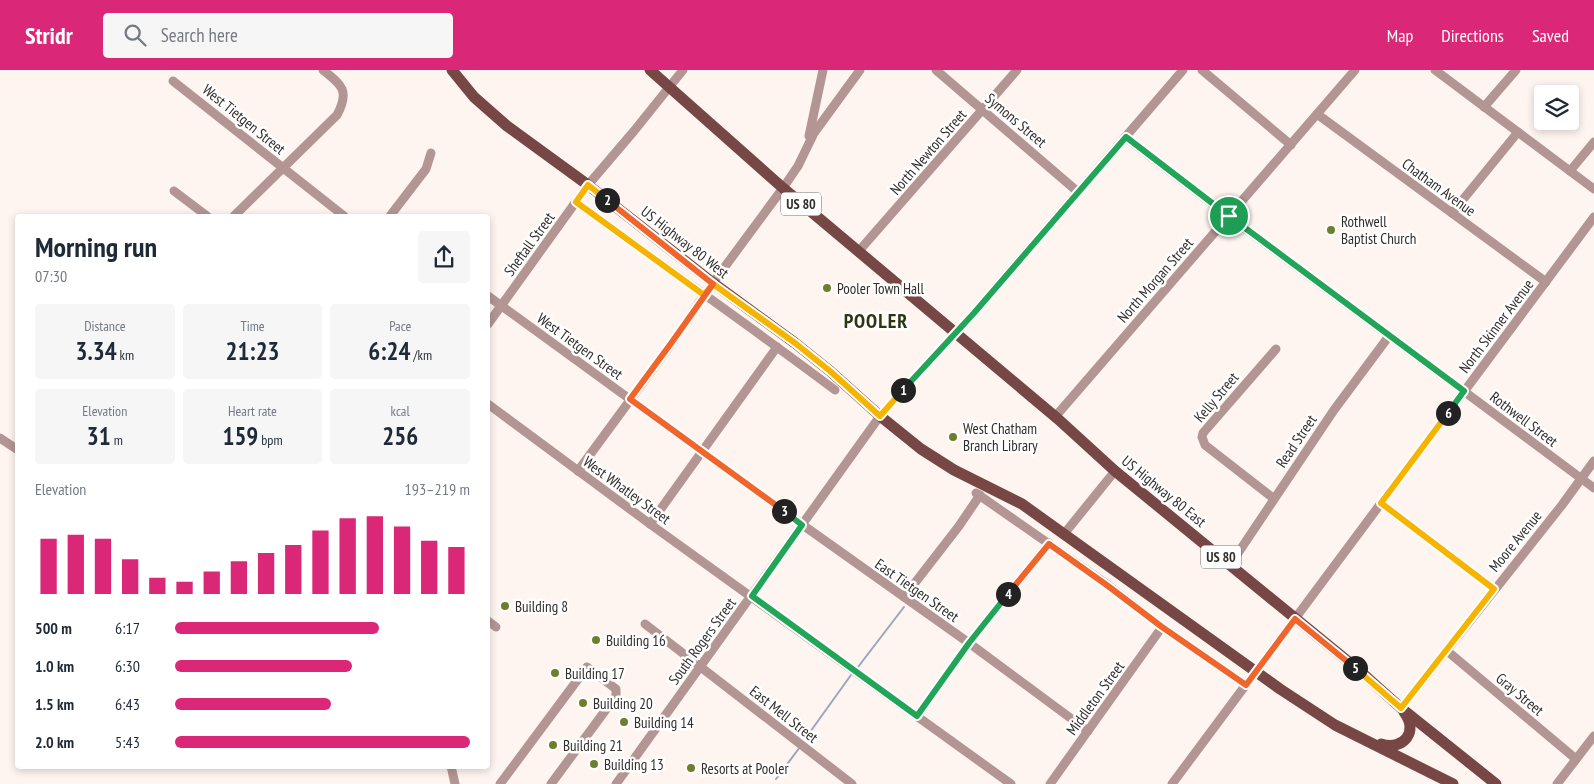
<!DOCTYPE html>
<html lang="en">
<head>
<meta charset="utf-8">
<style>
  body { margin:0; font-family:"PT Sans Narrow",sans-serif; background:#f6f6f7; color:#1f2937; height:100vh; display:flex; flex-direction:column; font-size:19px; white-space:nowrap }
  * { box-sizing:border-box; margin:0 }
  p { font-size:16px; color:#747a83 }
  .icon { flex:none; width:28px; height:28px; fill:none; stroke:currentColor; stroke-width:2; stroke-linecap:round; stroke-linejoin:round }
  .map { position:relative; flex:1; overflow:hidden }
  .details { position:absolute; left:15px; top:144px; width:475px; height:555px; display:flex; flex-direction:column; background:#fff; border-radius:5px; box-shadow:0 2px 8px #0003 }
  .details>* { flex:none }
  .buttons { position:absolute; left:1534px; top:15px; display:grid; gap:10px }
  .buttons a { display:grid; place-items:center; width:45px; height:45px; border-radius:5px; background:#fff; box-shadow:0 2px 8px #0003; font-size:25px }
  .pin { position:absolute; display:grid; place-items:center; width:42px; height:42px; color:#fff; margin:-21px; border:2px solid #fff; border-radius:50%; box-shadow:0 1px 5px #0007 }
  .km { position:absolute; width:25px; height:25px; margin:-12px; border-radius:50%; background:#222; color:#fff; font-size:14px; line-height:25px; text-align:center }
  .round { display:grid; place-items:center; flex:none; width:52px; height:52px; border-radius:5px; background:#f6f6f7 }
  .overview { display:flex; align-items:center; justify-content:space-between; height:85px; padding:0 20px }
  h1 { font-size:28px; font-weight:600; line-height:38px }
  .metrics { display:grid; grid-template-columns:repeat(3,1fr); gap:8px; height:85px; padding:5px 20px }
  .metrics div { display:grid; align-content:center; border-radius:5px; background:#f6f6f7; text-align:center }
  .metrics b { font-size:25px; font-weight:600 }
  .metrics small { font-size:14px; font-weight:400 }
  .metrics p { font-size:14px }
  .chart { height:140px; padding:10px 20px }
  .chart p { display:flex; justify-content:space-between }
  .chart svg { width:100%; height:90px; margin-top:5px; stroke:#db2777; stroke-width:6 }
  ul { padding:0 20px; list-style:none; font-size:16px }
  li { display:grid; grid-template-columns:80px 60px 1fr; align-items:center; height:38px }
  li i { height:12px; border-radius:6px; background:#db2777 }
  header { display:flex; align-items:center; gap:30px; box-sizing:border-box; height:70px; padding:0 25px; background:#db2777; color:#fff }
  header strong { font-size:24px }
  nav { display:flex; gap:28px; margin-inline-start:auto; font-size:18px }
  .search { width:350px; height:45px; background:#f6f6f7; display:flex; align-items:center; gap:12px; box-sizing:border-box; padding:0 18px; border-radius:5px; color:#747a83; font-size:19px }
  .map>svg:first-child { display:block }
</style>
</head>
<body>
<header>
<strong>Stridr</strong>
<div class="search"><svg class="icon" aria-label="search" viewBox="0 0 24 24"><circle cx="10" cy="10" r="6"/><path d="M15 15l6 6"/></svg>Search here</div>
<nav><a>Map</a><a>Directions</a><a>Saved</a></nav>
</header>
<div class="map">
<svg width="1594" height="714" viewBox="0 0 1594 714">
  <rect width="100%" height="100%" fill="#fef5f0"/>
  <g fill="none" stroke-linecap="round" stroke-linejoin="round">
    <g stroke="#9ba6bb" stroke-width="2">
      <polyline points="858,597 904,537"/>
      <polyline points="805,669 851,605"/>
      <polyline points="776,709 800,677"/>
    </g>
    <g stroke="#b39694" stroke-width="9">
      <polyline points="936,0 1078,122"/>
      <polyline points="1202,0 1291,75"/>
      <polyline points="1435,0 1594,119"/>
      <polyline points="173,11 344,146"/>
      <polyline points="1484,37 1516,0"/>
      <polyline points="1317,44 1546,212"/>
      <polyline points="809,66 823,0"/>
      <polyline points="1125,67 1224,143 1594,418"/>
      <polyline points="1570,101 1594,72"/>
      <polyline points="174,121 207,146"/>
      <path d="M 576,132 C 662,195 750,256 835,320"/>
      <polyline points="1452,143 1518,62"/>
      <path d="M 234,146 L 337,45 C 350,21 342,15 323,0"/>
      <polyline points="390,146 426,99 431,83"/>
      <polyline points="858,182 1017,0"/>
      <polyline points="488,226 807,458 969,573 1088,661"/>
      <polyline points="488,254 588,115 634,61 683,0"/>
      <polyline points="488,334 650,454 1011,714"/>
      <polyline points="1055,347 1355,0"/>
      <polyline points="0,368 18,380"/>
      <polyline points="578,401 672,273 704,225 783,118 798,96 814,63 860,0"/>
      <polyline points="976,423 1108,515 1162,557 1246,615"/>
      <polyline points="1273,428 1205,375 1202,367 1203,363 1276,279"/>
      <polyline points="1381,433 1494,519"/>
      <polyline points="650,454 777,277"/>
      <polyline points="1064,464 1115,401"/>
      <polyline points="1230,495 1334,340 1389,266"/>
      <polyline points="904,527 959,456 980,425"/>
      <polyline points="488,551 496,557"/>
      <polyline points="645,554 852,714"/>
      <polyline points="1446,580 1576,689"/>
      <polyline points="1401,638 1562,435 1594,391"/>
      <polyline points="917,646 969,573 1049,473"/>
      <polyline points="451,696 455,714"/>
      <polyline points="500,714 587,597 616,619 616,626 551,714"/>
      <polyline points="616,714 880,346 979,237 1183,0"/>
      <polyline points="1050,714 1162,557"/>
      <polyline points="1172,714 1594,147"/>
      <polyline points="1557,714 1594,666"/>
    </g>
    <g stroke="#764744" stroke-width="11">
      <polyline points="452,0 474,27 507,56 588,115 713,213 795,273 830,301 880,346 921,379 954,400 1022,434 1280,619 1335,655 1453,714"/>
      <polyline points="650,0 783,118 1058,349 1115,401 1361,602 1401,638 1496,714"/>
      <path d="M 1381,674 C 1404,681 1419,661 1404,642"/>
    </g>
  </g>
  <g fill="none" stroke-linecap="round" stroke-linejoin="round">
    <g stroke="#fff" stroke-width="10">
      <polyline id="split-1" points="903,320 974,243 1126,67 1229,146"/>
    </g>
    <g stroke="#fff" stroke-width="10">
      <polyline id="split-2" points="607,130 588,115 576,132 704,225 713,214 795,273 830,301 880,346 903,320"/>
    </g>
    <g stroke="#fff" stroke-width="10">
      <polyline id="split-3" points="607,130 713,214 672,272 630,329 784,441"/>
    </g>
    <g stroke="#fff" stroke-width="10">
      <polyline id="split-4" points="784,441 802,455 752,526 917,646 969,573 1008,524"/>
    </g>
    <g stroke="#fff" stroke-width="10">
      <polyline id="split-5" points="1008,524 1049,474 1108,516 1162,557 1246,615 1295,549 1355,598"/>
    </g>
    <g stroke="#fff" stroke-width="10">
      <polyline id="split-6" points="1355,598 1401,638 1494,519 1381,433 1448,343"/>
    </g>
    <g stroke="#fff" stroke-width="10">
      <polyline id="split-7" points="1229,146 1464,321 1448,343"/>
    </g>
    <use href="#split-1" stroke="#22a559" stroke-width="6"/>
    <use href="#split-2" stroke="#f5b400" stroke-width="6"/>
    <use href="#split-3" stroke="#f0652b" stroke-width="6"/>
    <use href="#split-4" stroke="#22a559" stroke-width="6"/>
    <use href="#split-5" stroke="#f0652b" stroke-width="6"/>
    <use href="#split-6" stroke="#f5b400" stroke-width="6"/>
    <use href="#split-7" stroke="#22a559" stroke-width="6"/>
  </g>
  <g fill="#6b7f2f" stroke="#fff" stroke-width="2">
    <circle cx="1331" cy="160" r="5"/>
    <circle cx="827" cy="218" r="5"/>
    <circle cx="953" cy="367" r="5"/>
    <circle cx="505" cy="536" r="5"/>
    <circle cx="596" cy="570" r="5"/>
    <circle cx="555" cy="603" r="5"/>
    <circle cx="583" cy="633" r="5"/>
    <circle cx="624" cy="652" r="5"/>
    <circle cx="553" cy="675" r="5"/>
    <circle cx="594" cy="694" r="5"/>
    <circle cx="691" cy="698" r="5"/>
  </g>
  <g text-anchor="middle" dominant-baseline="central" stroke-width="5" stroke-linejoin="round" paint-order="stroke">
    <g fill="#fff" stroke="#6f6d6b" stroke-width="1">
      <rect x="781" y="122.5" width="40" height="23" rx="4"/>
      <rect x="1201" y="475.5" width="40" height="23" rx="4"/>
    </g>
    <g font-size="14" font-weight="bold" fill="#312e2c">
      <text x="801" y="134">US 80</text>
      <text x="1221" y="487">US 80</text>
    </g>
    <g font-size="15" fill="#312e2c" stroke="#fff">
      <text transform="translate(244 49) rotate(39)">West Tietgen Street</text>
      <text transform="translate(1016 50) rotate(40)">Symons Street</text>
      <text transform="translate(928 82) rotate(-49)">North Newton Street</text>
      <text transform="translate(1439 117) rotate(36)">Chatham Avenue</text>
      <text transform="translate(685 172) rotate(38)">US Highway 80 West</text>
      <text transform="translate(529 174) rotate(-54)">Sheftall Street</text>
      <text transform="translate(1155 210) rotate(-49)">North Morgan Street</text>
      <text transform="translate(1496 256) rotate(-53)">North Skinner Avenue</text>
      <text transform="translate(580 276) rotate(36)">West Tietgen Street</text>
      <text transform="translate(1216 327) rotate(-50)">Kelly Street</text>
      <text transform="translate(1524 349) rotate(37)">Rothwell Street</text>
      <text transform="translate(1296 371) rotate(-56)">Read Street</text>
      <text transform="translate(627 420) rotate(36)">West Whatley Street</text>
      <text transform="translate(1164 421) rotate(39)">US Highway 80 East</text>
      <text transform="translate(1515 471) rotate(-51)">Moore Avenue</text>
      <text transform="translate(917 520) rotate(35)">East Tietgen Street</text>
      <text transform="translate(702 571) rotate(-54)">South Rogers Street</text>
      <text transform="translate(1520 624) rotate(40)">Gray Street</text>
      <text transform="translate(1095 628) rotate(-54)">Middleton Street</text>
      <text transform="translate(784 644) rotate(38)">East Mell Street</text>
    </g>
    <g font-size="15" fill="#312e2c" stroke="#fff" text-anchor="start">
      <text x="1341" y="151">Rothwell<tspan x="1341" dy="17">Baptist Church</tspan></text>
      <text x="837" y="218">Pooler Town Hall</text>
      <text x="963" y="358">West Chatham<tspan x="963" dy="17">Branch Library</tspan></text>
      <text x="515" y="536">Building 8</text>
      <text x="606" y="570">Building 16</text>
      <text x="565" y="603">Building 17</text>
      <text x="593" y="633">Building 20</text>
      <text x="634" y="652">Building 14</text>
      <text x="563" y="675">Building 21</text>
      <text x="604" y="694">Building 13</text>
      <text x="701" y="698">Resorts at Pooler</text>
    </g>
    <g font-size="20" font-weight="bold" letter-spacing="1" fill="#2d3610" stroke="#fff">
      <text x="876" y="251">POOLER</text>
    </g>
  </g>
</svg>
<div class="buttons">
<a><svg class="icon" aria-label="layers" viewBox="0 0 24 24"><path d="M12 4l9 5-9 5-9-5zM3 14l9 5 9-5"/></svg></a>
</div>
<div class="pin" style="left:1229px;top:146px;background:#1e9e55"><svg class="icon" aria-label="arrive" viewBox="0 0 24 24"><path d="M6 21V4h12l-3 4 3 4H6"/></svg></div>
<b class="km" style="left:903px;top:320px">1</b>
<b class="km" style="left:607px;top:130px">2</b>
<b class="km" style="left:784px;top:441px">3</b>
<b class="km" style="left:1008px;top:524px">4</b>
<b class="km" style="left:1355px;top:598px">5</b>
<b class="km" style="left:1448px;top:343px">6</b>
<section class="details">
<div class="overview"><div><h1>Morning run</h1><p>07:30</p></div><a class="round"><svg class="icon" aria-label="share" viewBox="0 0 24 24"><path d="M12 15V3M7 8l5-5 5 5M5 13v7h14v-7"/></svg></a></div>
<div class="metrics">
<div><p>Distance</p><b>3.34<small> km</small></b></div>
<div><p>Time</p><b>21:23</b></div>
<div><p>Pace</p><b>6:24<small> /km</small></b></div>
</div>
<div class="metrics">
<div><p>Elevation</p><b>31<small> m</small></b></div>
<div><p>Heart rate</p><b>159<small> bpm</small></b></div>
<div><p>kcal</p><b>256</b></div>
</div>
<div class="chart"><p><span>Elevation</span>193–219 m</p>
<svg viewBox="0 0 160 44" preserveAspectRatio="none"><path d="M5 44V17M15 44V15M25 44V17M35 44V27M45 44V36M55 44V38M65 44V33M75 44V28M85 44V24M95 44V20M105 44V13M115 44V7M125 44V6M135 44V11M145 44V18M155 44V21"/></svg>
</div>
<ul>
<li><b>500 m</b>6:17<i style="width:69%"></i></li>
<li><b>1.0 km</b>6:30<i style="width:60%"></i></li>
<li><b>1.5 km</b>6:43<i style="width:53%"></i></li>
<li><b>2.0 km</b>5:43<i style="width:100%"></i></li>
</ul>
</section>
</div>
</body>
</html>
